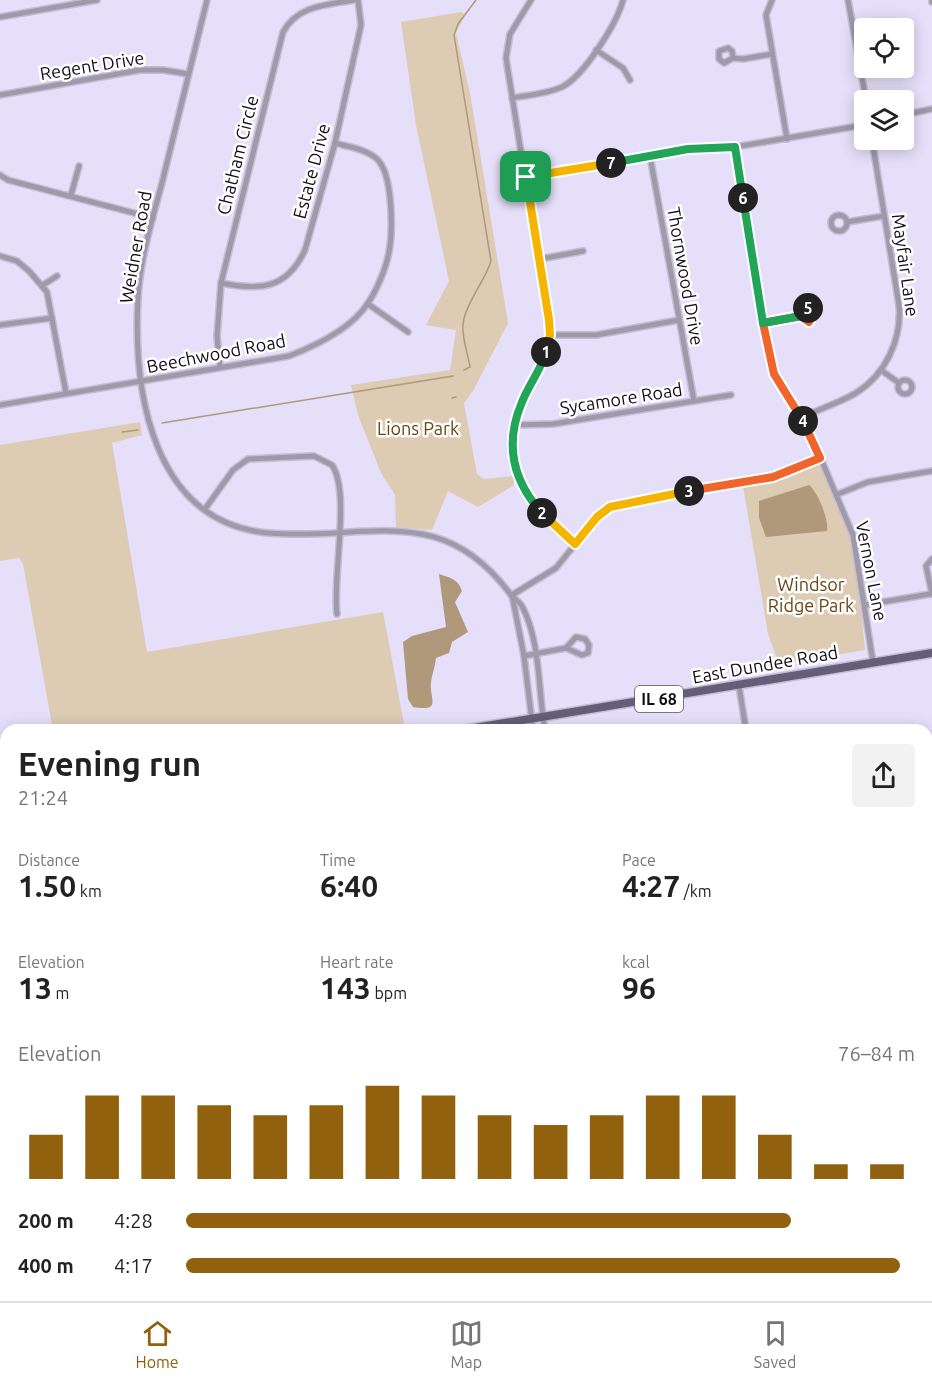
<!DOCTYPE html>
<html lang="en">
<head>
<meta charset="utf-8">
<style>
  body { margin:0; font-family:Ubuntu,sans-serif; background:#f2f2f2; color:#222; height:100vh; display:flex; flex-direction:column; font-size:22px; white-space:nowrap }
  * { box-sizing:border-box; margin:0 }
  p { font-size:20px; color:#767676 }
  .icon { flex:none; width:33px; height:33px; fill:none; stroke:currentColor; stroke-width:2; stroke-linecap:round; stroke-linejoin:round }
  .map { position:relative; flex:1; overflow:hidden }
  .drawer { position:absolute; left:0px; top:724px; width:933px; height:578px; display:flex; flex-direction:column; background:#fff; border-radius:18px 18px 0 0; box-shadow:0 3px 15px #0003 }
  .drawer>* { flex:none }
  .tools { position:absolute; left:854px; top:18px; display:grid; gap:12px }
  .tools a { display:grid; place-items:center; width:60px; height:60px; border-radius:6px; background:#fff; box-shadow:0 3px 15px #0003; font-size:30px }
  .pin { position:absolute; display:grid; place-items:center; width:51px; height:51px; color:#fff; margin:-26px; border-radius:12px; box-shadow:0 3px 9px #0006 }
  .km { position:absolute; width:30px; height:30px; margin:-15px; border-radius:50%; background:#222; color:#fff; font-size:16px; line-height:30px; text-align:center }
  .round { display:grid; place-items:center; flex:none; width:63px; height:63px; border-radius:6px; background:#f2f2f2 }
  .headline { display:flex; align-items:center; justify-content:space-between; height:102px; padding:0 18px }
  h1 { font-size:33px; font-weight:700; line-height:45px }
  .stats { display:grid; grid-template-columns:repeat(3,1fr); gap:9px; height:102px; padding:6px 18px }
  .stats div { display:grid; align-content:center }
  .stats b { font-size:30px; font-weight:700 }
  .stats small { font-size:16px; font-weight:400 }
  .stats p { font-size:16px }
  .chart { height:168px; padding:12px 18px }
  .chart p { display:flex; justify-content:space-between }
  .chart svg { width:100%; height:108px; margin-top:6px; stroke:#91610e; stroke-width:6 }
  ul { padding:0 18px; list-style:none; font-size:20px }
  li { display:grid; grid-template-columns:96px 72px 1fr; align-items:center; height:45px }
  li i { height:15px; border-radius:8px; background:#91610e }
  .menu { display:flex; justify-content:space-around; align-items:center; height:84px; border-top:2px solid #e0e0e0; background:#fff; font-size:16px; color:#767676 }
  .menu a { display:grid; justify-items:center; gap:3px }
  .menu .selected { color:#91610e }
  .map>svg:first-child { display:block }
</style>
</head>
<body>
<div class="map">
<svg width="932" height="1301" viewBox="0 0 932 1301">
  <rect width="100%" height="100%" fill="#e5dff9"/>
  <g fill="#ddcbb4">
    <polygon points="461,12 465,15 456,33 470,93 508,323 473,391 464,403 477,474 484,479 514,476 514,485 478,507 448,491 432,530 396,527 395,495 381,473 358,415 351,385 450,370 456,330 426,325 449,281 416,125 401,22"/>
    <polygon points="140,422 142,435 112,443 147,652 383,612 405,729 53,730 23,564 19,558 0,561 0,445"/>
    <polygon points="819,464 850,535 859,590 865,650 779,664 768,634 743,486 786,479"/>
  </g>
  <g fill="#b0997a">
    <path d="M 809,485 C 818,492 829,520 827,531 L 766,537 L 759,518 L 759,501 Z"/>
    <path d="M 439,574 C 451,578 458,579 462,591 L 455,602 L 468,632 L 452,642 L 449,653 L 436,658 C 435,667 432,674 431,682 C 429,699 443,712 413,707 L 408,699 L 403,642 L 412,636 L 446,627 Z"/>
  </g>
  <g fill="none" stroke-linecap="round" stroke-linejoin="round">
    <g stroke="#b0997a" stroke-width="1.5">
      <path d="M 464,370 L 470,367 C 468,354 462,339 463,325 C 464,306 485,281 491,261 L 454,35 L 458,24 L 476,0"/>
      <polyline points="452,398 456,397"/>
      <polyline points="162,423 453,376"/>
      <polyline points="122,432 138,430"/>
    </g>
    <g stroke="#c3bed5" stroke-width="8">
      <g id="minor">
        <path d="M 207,0 C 192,61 177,122 162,183 C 152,220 140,260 138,298 C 133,392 152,523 269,533 C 368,541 441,500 511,595 C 514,599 519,601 522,606 C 541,642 538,692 545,730"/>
        <path d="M 531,0 L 510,34 L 506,58 L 550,335 C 545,360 531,379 522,402 C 495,466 529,505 575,544"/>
        <polyline points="772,0 766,15 787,139"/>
        <polyline points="848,0 866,100"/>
        <polyline points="932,0 932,2"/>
        <polyline points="0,17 97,0"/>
        <polyline points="596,50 623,68 630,80"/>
        <polyline points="733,58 732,51 728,48 719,51 719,59 724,63 733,58 743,59 772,54"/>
        <polyline points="0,95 140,70 163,70 188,74"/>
        <path d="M 512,98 C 529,95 547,94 562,87 C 584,76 617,23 623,0"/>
        <polyline points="903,115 932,109"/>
        <polyline points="735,147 771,364 779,385 813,440 853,535 873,662"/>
        <polyline points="650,156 694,401"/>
        <polyline points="0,175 8,180 153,218"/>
        <polyline points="526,177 688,149 735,147 864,125"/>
        <polyline points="71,195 79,166"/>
        <circle cx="839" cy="223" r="8"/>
        <polyline points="847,222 884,216"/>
        <polyline points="0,256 17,261 29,271 47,292 66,393"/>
        <polyline points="540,259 583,251"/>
        <path d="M 221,283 C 260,291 287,289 305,250 L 335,143 L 361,25 L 358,0"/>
        <polyline points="43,285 57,276"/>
        <polyline points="368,304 408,332"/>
        <circle cx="808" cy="315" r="7"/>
        <polyline points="763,323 801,316"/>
        <polyline points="0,325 52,318"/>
        <polyline points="550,335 596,335 679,320"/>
        <path d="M 220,367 L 217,336 L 221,283 L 283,32 C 298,5 327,5 354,0"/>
        <polyline points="881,370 899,383"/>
        <circle cx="905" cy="387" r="7"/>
        <path d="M 0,405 L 289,356 C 315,346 352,328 368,303 C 377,290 386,268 389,252 C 393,231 393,174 377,159 C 366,149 349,147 335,143"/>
        <path d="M 801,418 C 819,409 839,403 856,393 C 886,374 902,339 899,305 L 872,140"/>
        <polyline points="516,425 553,424 731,395"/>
        <polyline points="838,494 868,482 932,471"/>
        <path d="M 205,509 L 233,470 L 248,459 L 314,456 L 332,465 C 351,493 332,577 337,614"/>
        <polyline points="932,559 926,566 932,594"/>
        <polyline points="512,595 556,568 597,517 610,507 773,477 820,458"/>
        <polyline points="512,595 524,656 533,730"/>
        <polyline points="865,605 930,594"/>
        <polyline points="524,656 566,648 576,637 585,639 589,645 588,653 582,655 566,648"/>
        <polyline points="739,686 746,730"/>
        <polyline points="0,937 6,936"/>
        <polyline points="0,1054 6,1053"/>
        <polyline points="0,1139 6,1139"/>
        <polyline points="927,1265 932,1294"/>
        <polyline points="260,1296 261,1301"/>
        <polyline points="369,1296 371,1301"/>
        <polyline points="704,1296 705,1301"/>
        <polyline points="843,1296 856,1301"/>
        <polyline points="265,1301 295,1296"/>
        <polyline points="460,1301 467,1296"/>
        <polyline points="614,1301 620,1296"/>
      </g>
    </g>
    <g stroke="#c3bed5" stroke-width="10">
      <g id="secondary">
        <polyline points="0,1236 6,1239"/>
        <polyline points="0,1248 6,1251"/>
        <polyline points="98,1296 107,1301"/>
        <polyline points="115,1296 125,1301"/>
      </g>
    </g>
    <g stroke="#c3bed5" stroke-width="11">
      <g id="primary">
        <polyline points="462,730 932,653"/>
        <polyline points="0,807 6,806"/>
      </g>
    </g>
    <use href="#minor" stroke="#9e9aaa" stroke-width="5"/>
    <use href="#secondary" stroke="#7c778d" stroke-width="8"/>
    <use href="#primary" stroke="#655e79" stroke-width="8"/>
  </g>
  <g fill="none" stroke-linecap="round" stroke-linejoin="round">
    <g stroke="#fff" stroke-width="12">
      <polyline id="split-1" points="526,177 549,320 550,335 546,352"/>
    </g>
    <g stroke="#fff" stroke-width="12">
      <path id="split-2" d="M 542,513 C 513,481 504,444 522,402 C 529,384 541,370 546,352"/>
    </g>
    <g stroke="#fff" stroke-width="12">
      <polyline id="split-3" points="542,513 575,544 597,517 610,507 689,491"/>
    </g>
    <g stroke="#fff" stroke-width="12">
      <polyline id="split-4" points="689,491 773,477 820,458 803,421"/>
    </g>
    <g stroke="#fff" stroke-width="12">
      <polyline id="split-5" points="803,421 774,374 763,323 801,316 809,322 814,314 808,308"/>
    </g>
    <g stroke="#fff" stroke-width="12">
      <polyline id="split-6" points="743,198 763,323 801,316 803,310 808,308"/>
    </g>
    <g stroke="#fff" stroke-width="12">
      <polyline id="split-7" points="611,163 688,149 735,147 743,198"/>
    </g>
    <g stroke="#fff" stroke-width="12">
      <polyline id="split-8" points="526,177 611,163"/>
    </g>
    <use href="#split-1" stroke="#f5b400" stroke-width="8"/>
    <use href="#split-2" stroke="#22a559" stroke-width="8"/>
    <use href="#split-3" stroke="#f5b400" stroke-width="8"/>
    <use href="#split-4" stroke="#f0652b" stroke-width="8"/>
    <use href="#split-5" stroke="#f0652b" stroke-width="8"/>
    <use href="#split-6" stroke="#22a559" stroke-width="8"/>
    <use href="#split-7" stroke="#22a559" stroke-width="8"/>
    <use href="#split-8" stroke="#f5b400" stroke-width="8"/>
  </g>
  <g text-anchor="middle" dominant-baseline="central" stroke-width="5" stroke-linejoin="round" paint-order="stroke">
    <rect fill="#fff" stroke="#58565d" stroke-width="1.5" x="635" y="686" width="48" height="26" rx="4.5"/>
    <g font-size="16" font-weight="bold" fill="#110e17">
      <text x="659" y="699">IL 68</text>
    </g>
    <g font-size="18" fill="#110e17" stroke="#fff">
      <text transform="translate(92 65) rotate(-9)">Regent Drive</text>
      <text transform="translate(237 155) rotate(-76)">Chatham Circle</text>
      <text transform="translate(311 171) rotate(-75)">Estate Drive</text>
      <text transform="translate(135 247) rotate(-80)">Weidner Road</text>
      <text transform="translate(906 265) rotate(82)">Mayfair Lane</text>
      <text transform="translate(686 276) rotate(80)">Thornwood Drive</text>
      <text transform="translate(216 353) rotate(-11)">Beechwood Road</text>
      <text transform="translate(621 398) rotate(-9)">Sycamore Road</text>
      <text transform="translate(872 571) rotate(79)">Vernon Lane</text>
      <text transform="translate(765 664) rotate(-10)">East Dundee Road</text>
    </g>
    <g font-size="18" fill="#674610" stroke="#fff">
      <text x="418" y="428">Lions Park</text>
      <text x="811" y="584">Windsor<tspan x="811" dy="21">Ridge Park</tspan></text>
    </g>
  </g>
</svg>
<div class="tools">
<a><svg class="icon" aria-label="locate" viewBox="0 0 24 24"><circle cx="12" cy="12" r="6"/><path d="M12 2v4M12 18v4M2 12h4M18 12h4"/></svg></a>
<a><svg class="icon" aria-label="layers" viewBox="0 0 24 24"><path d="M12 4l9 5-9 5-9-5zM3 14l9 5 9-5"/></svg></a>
</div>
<div class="pin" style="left:526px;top:177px;background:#1e9e55"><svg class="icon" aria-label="arrive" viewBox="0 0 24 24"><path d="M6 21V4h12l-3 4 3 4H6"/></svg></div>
<b class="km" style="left:546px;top:352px">1</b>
<b class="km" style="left:542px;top:513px">2</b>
<b class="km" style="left:689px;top:491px">3</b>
<b class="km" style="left:803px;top:421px">4</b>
<b class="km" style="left:808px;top:308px">5</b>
<b class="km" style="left:743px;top:198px">6</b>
<b class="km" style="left:611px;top:163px">7</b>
<section class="drawer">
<div class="headline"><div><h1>Evening run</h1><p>21:24</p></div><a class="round"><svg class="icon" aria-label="share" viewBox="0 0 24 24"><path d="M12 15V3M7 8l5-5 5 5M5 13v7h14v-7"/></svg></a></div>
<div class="stats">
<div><p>Distance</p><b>1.50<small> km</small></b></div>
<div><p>Time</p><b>6:40</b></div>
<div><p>Pace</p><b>4:27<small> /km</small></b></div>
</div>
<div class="stats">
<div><p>Elevation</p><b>13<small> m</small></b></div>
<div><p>Heart rate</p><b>143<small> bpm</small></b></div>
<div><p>kcal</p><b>96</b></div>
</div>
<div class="chart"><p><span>Elevation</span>76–84 m</p>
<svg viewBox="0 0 160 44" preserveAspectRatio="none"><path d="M5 44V26M15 44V10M25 44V10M35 44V14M45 44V18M55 44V14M65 44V6M75 44V10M85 44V18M95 44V22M105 44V18M115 44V10M125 44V10M135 44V26M145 44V38M155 44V38"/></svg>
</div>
<ul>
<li><b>200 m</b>4:28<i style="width:83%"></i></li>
<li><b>400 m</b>4:17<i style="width:98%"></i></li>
</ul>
</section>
</div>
<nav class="menu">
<a class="selected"><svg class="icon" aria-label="home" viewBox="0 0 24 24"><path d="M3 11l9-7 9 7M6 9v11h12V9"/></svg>Home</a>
<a><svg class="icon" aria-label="map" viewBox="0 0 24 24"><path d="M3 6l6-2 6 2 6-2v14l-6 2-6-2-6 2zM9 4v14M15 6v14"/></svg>Map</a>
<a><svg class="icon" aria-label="saved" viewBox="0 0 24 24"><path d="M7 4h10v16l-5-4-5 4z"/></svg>Saved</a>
</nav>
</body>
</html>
